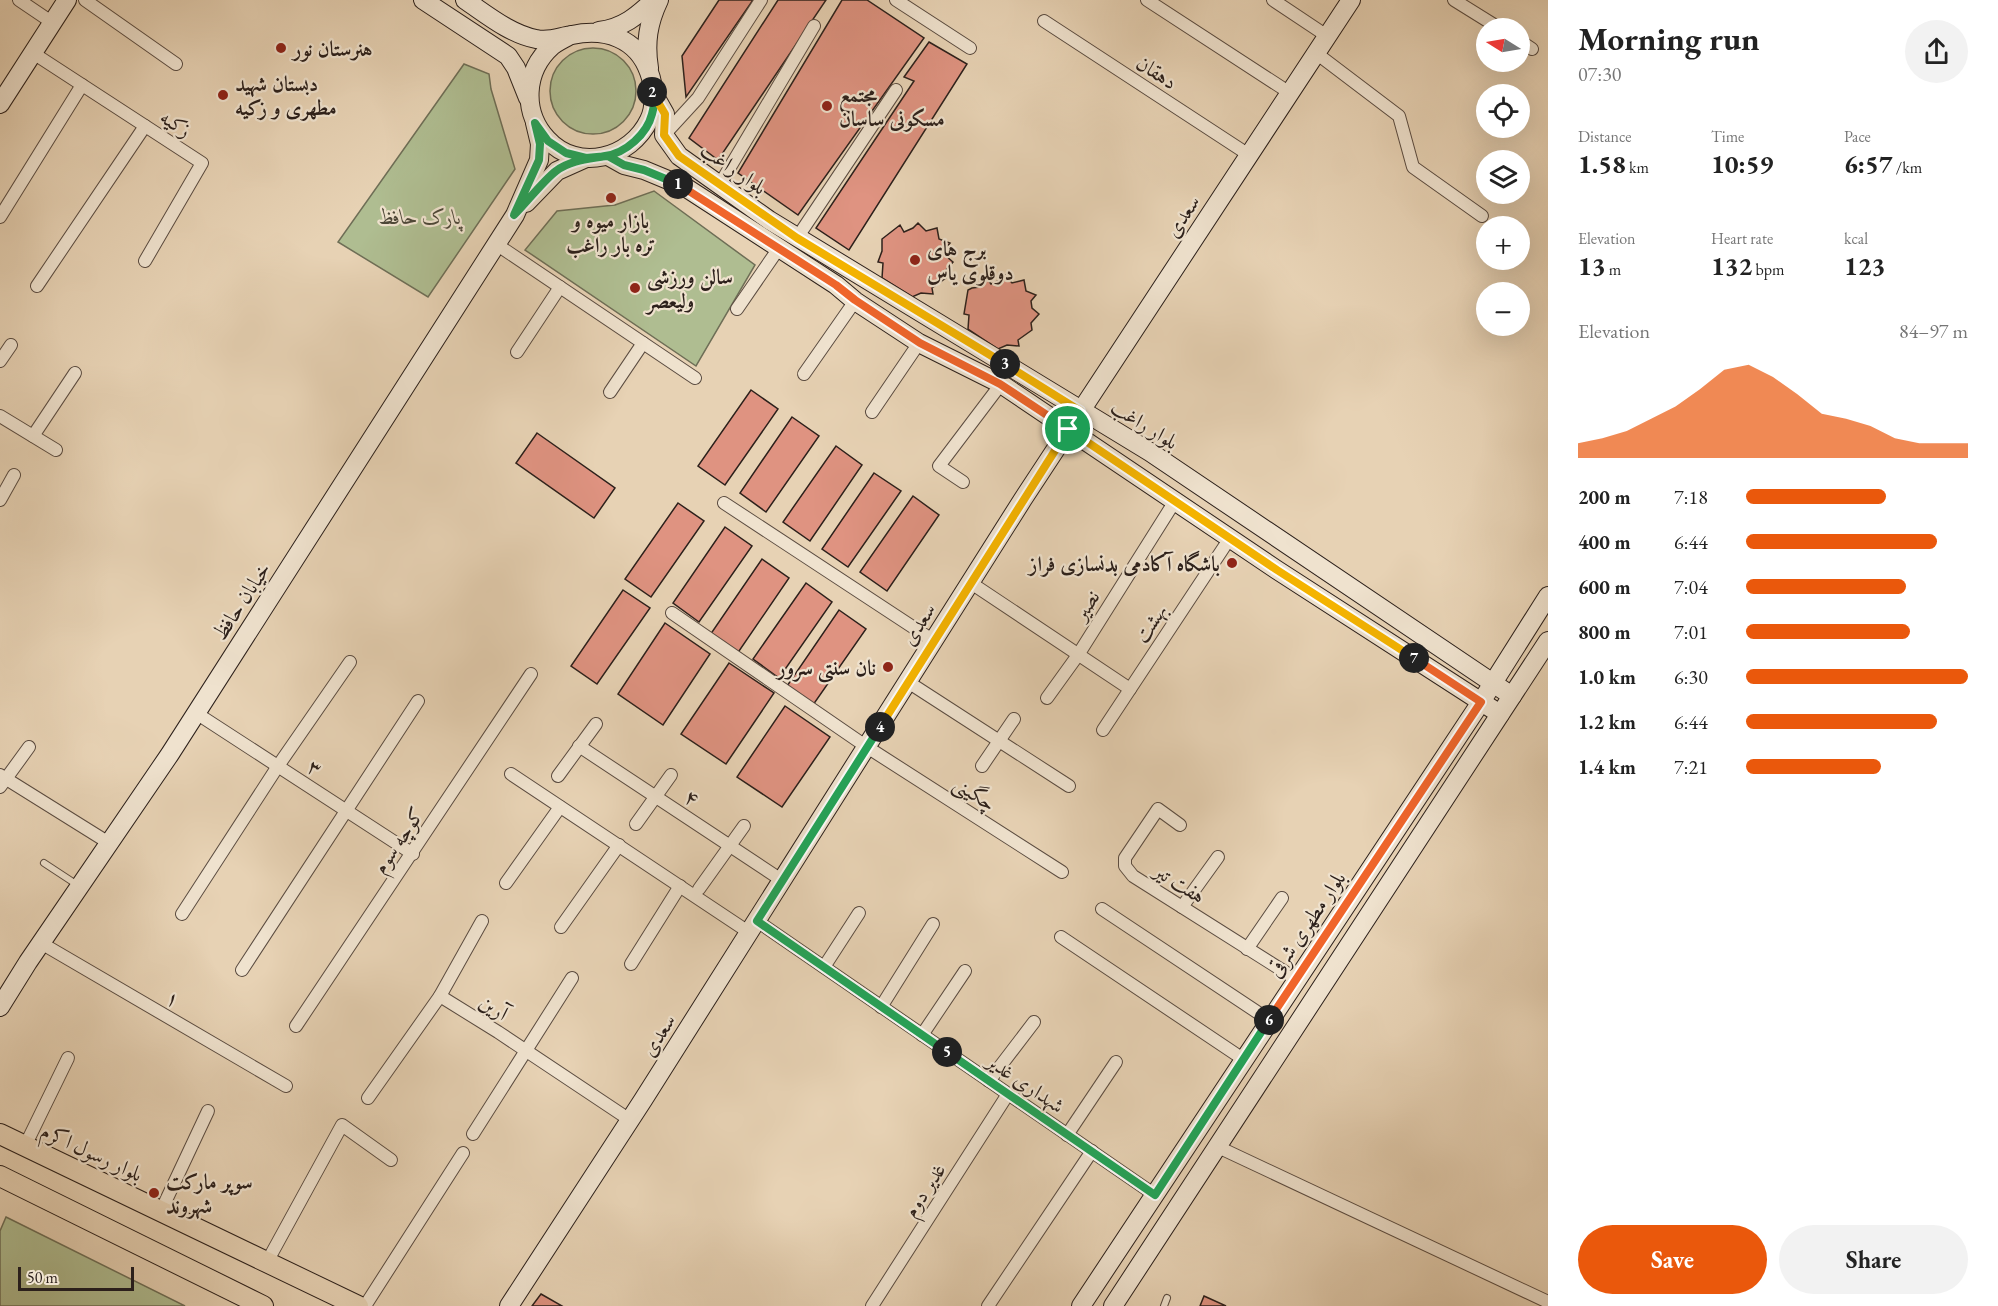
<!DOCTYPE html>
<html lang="en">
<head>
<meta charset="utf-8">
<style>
  body { margin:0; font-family:"EB Garamond",Amiri,serif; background:#f2f2f2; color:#222; height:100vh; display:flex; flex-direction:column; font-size:22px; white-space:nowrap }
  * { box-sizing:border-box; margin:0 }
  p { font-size:20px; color:#767676 }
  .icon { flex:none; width:33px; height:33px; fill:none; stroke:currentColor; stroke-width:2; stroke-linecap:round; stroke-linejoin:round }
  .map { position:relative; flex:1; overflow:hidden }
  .drawer { display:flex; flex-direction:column; background:#fff; width:450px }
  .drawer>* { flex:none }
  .needle { width:39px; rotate:281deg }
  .fabs { position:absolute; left:1476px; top:18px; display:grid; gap:12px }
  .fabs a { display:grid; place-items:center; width:54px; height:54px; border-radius:50%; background:#fff; box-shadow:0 6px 24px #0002; font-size:30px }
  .scale { position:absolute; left:18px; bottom:15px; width:116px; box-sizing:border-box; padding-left:6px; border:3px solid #2c201b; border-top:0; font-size:16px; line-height:21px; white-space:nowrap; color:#2c201b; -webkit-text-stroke:4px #efe2ce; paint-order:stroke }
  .pin { position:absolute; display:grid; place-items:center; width:51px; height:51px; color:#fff; margin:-26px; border:3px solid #fff; border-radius:50%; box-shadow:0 2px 6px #0007 }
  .km { position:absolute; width:30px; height:30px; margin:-15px; border-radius:50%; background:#222; color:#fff; font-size:16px; line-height:30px; text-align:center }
  .round { display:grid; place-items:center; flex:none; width:63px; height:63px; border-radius:32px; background:#f2f2f2 }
  .headline { display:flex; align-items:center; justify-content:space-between; height:102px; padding:0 30px }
  h1 { font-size:33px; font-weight:700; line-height:45px }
  .figures { display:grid; grid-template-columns:repeat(3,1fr); gap:9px; height:102px; padding:6px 30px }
  .figures div { display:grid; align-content:center }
  .figures b { font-size:26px; font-weight:700 }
  .figures small { font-size:16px; font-weight:400 }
  .figures p { font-size:16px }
  .chart { height:168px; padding:12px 30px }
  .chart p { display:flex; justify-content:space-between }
  .chart svg { width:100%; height:108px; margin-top:6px; fill:#ea580c; opacity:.7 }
  .action { display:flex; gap:12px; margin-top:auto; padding:12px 30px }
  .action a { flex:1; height:69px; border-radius:36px; background:#ea580c; color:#fff; font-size:24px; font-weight:700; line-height:69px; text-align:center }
  .action a+a { background:#f2f2f2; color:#222 }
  ul { padding:0 30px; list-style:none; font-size:20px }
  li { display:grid; grid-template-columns:96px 72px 1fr; align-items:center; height:45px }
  li i { height:15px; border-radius:8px; background:#ea580c }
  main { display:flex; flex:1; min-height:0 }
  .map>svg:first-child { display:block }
</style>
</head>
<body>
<main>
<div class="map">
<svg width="1548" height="1306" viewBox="0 0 1548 1306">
  <rect width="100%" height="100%" fill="#e7d2b4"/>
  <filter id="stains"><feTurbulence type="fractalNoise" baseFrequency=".00333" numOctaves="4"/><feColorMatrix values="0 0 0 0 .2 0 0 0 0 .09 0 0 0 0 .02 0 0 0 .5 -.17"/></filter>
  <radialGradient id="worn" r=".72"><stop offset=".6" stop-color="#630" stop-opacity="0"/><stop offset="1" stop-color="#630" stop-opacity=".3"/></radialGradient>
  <g fill="#afbd91" stroke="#6e6e56" stroke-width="1.5">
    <circle cx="593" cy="91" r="43"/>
    <polygon points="464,64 489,74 491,89 515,169 428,297 338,242"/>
    <polygon points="654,191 755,265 696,366 525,250 557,211 615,205"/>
    <polygon points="6,1217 185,1306 0,1306 0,1231"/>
  </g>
  <g fill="#df9381" stroke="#2c201b" stroke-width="1.5">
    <polygon points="719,0 753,0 686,97 682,56"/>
    <polygon points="778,0 826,0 718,160 689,138"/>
    <polygon points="842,0 867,0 924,38 798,215 738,173"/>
    <polygon points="929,42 967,64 849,250 816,228 914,81 904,77"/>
    <polygon points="918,223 926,231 937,228 939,239 950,243 945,249 946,256 953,262 945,271 946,278 932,288 933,294 921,293 912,297 882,278 883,263 878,262 882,251 882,239 900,225 904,232 913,228"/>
    <polygon points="1005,275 1012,283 1024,280 1026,291 1036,295 1031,301 1032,308 1039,314 1031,323 1032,330 1018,340 1019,346 1007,345 998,349 968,329 969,315 964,314 968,290 972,288 980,287 986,277 991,284 1000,280"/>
    <polygon points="751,390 778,409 725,485 698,466"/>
    <polygon points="792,417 819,436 766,512 740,493"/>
    <polygon points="537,433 615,488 594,518 516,463"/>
    <polygon points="836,446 862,465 810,541 783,522"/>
    <polygon points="874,473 901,491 848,567 822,549"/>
    <polygon points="913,496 939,515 887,591 860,572"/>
    <polygon points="678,503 704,521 651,597 625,579"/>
    <polygon points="725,527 752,546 699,622 673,603"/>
    <polygon points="762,559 789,578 737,654 710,635"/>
    <polygon points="806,583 832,602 779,678 753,659"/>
    <polygon points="623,590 650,608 597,684 571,666"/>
    <polygon points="839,610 866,629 813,705 787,686"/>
    <polygon points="665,623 710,654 663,725 618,694"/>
    <polygon points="729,663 774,693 726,764 681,734"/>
    <polygon points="785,706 830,737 782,807 737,777"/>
    <polygon points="541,1294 562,1306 532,1306"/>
    <polygon points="1204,1296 1226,1306 1200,1306"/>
  </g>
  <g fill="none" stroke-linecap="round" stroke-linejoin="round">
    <g stroke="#5b4c41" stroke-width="8">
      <g id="lane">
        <polyline points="44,863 79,886"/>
        <polyline points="1164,1306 1167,1298"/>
      </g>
    </g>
    <g stroke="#5b4c41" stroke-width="14">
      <g id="street">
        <polyline points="19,0 53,23"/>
        <polyline points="85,0 176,64"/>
        <polyline points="896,0 970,48"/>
        <polyline points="1147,0 1290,93"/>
        <polyline points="1273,0 1327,36"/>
        <polyline points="1454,0 1499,28"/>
        <polyline points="1044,21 1249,155"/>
        <polyline points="1520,41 1532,49"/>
        <polyline points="33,53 202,163 145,261"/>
        <polyline points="1316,53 1399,116 1413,167 1482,216"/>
        <polyline points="664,135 698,98 761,0"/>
        <polyline points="720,184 814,26"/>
        <polyline points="0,217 82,85"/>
        <polyline points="797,238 896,90"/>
        <polyline points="496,244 695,378"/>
        <polyline points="37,286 145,126"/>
        <polyline points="737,309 779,248"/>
        <polyline points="517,352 560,287"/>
        <polyline points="0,361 11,345"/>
        <polyline points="804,374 855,301"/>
        <polyline points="610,392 643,343"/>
        <polyline points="872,412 919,343"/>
        <polyline points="0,416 56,450"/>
        <polyline points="33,436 75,373"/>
        <polyline points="963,482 939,466 1001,384"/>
        <polyline points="0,500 14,475"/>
        <polyline points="724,503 934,641"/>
        <polyline points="971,583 1130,689"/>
        <polyline points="672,613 867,747 1062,872"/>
        <polyline points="908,682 1069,786"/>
        <polyline points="1047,698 1078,655 1175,501"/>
        <polyline points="196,713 413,854"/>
        <polyline points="1103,730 1230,538"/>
        <polyline points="579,746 783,881"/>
        <polyline points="982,766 1014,719"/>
        <polyline points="511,774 750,933"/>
        <polyline points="0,775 109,843"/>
        <polyline points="558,776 596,724"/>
        <polyline points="0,787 29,747"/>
        <polyline points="636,824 671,775"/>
        <polyline points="1180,825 1158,809 1125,858 1125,866 1133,876 1296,979"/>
        <polyline points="506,883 560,807"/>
        <polyline points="699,889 744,826"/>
        <polyline points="1182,907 1218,857"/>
        <polyline points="1102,909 1269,1020"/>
        <polyline points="182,914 278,766 350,662"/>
        <polyline points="757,921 1155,1195"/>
        <polyline points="561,927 619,845"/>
        <polyline points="1061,937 1243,1059"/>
        <polyline points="41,943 286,1086"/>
        <polyline points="1247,949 1282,898"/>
        <polyline points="631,964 680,886"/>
        <polyline points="824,967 859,913"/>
        <polyline points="242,970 418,701"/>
        <polyline points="440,996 482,921"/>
        <polyline points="881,1007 933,924"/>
        <polyline points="296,1026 531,674"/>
        <polyline points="922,1035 965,971"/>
        <polyline points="989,1081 1034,1022"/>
        <polyline points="368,1098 440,996 498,1032 630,1120"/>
        <polyline points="473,1134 572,978"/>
        <polyline points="1067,1135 1116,1062"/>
        <polyline points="25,1146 68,1058"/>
        <polyline points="1218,1147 1548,1302"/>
        <polyline points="161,1211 208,1111"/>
        <polyline points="267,1262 342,1125 391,1160"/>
        <polyline points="365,1306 463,1153"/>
        <polyline points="872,1306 1008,1094"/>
        <polyline points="988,1306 1092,1151"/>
      </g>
    </g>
    <g stroke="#2c201b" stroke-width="20">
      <g id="secondary">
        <polyline points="423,0 508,56 516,68 528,98"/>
        <path d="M 465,0 C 486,14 510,34 536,39 C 549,42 559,37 572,35 C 605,28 637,38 649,72 C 654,85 656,107 649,120 C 631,158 578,173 547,139 C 522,112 524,71 552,46 C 557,42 565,38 571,35"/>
        <path d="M 599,31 C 623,28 637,16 654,0"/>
        <path d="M 649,68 C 645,43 648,23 659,0"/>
        <polyline points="652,91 665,114 664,135 679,156 769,220 1150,452 1512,696"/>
        <polyline points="0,104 67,0"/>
        <polyline points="608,156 624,165 644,170 685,187 836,285 855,301 919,343 1001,384 1277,570 1500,714"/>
        <polyline points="526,203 557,171 586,158"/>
        <polyline points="0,1007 28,962 170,754 515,215 539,160 540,144 535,123"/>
        <polyline points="509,1306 643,1100 1023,499 1351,0"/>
        <polyline points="1081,1306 1481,702 1548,596"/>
        <polyline points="1113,1306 1548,641"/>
      </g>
    </g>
    <g stroke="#2c201b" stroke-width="22">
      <g id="primary">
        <polyline points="0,1134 358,1306"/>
        <polyline points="0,1176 263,1306"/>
      </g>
    </g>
    <use href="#lane" stroke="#efe2ce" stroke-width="6"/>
    <use href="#street" stroke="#efe2ce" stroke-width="12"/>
    <use href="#secondary" stroke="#efe2ce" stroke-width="18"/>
    <use href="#primary" stroke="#e7d2b4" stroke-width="20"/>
  </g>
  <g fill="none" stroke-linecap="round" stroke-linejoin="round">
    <g stroke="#fff" stroke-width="12">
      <polyline id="split-1" points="678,184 836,285 855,300 920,343 1000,384 1068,429"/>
    </g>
    <g stroke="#fff" stroke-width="12">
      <path id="split-2" d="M 652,92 C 656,99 654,106 652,114 C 647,134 626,153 605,156 C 589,159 571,160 556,171 C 543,181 527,202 514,215 L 539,160 L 540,144 L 535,123 L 548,141 L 566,153 L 586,158 L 608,156 L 624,165 L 644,170 L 678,184"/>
    </g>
    <g stroke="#fff" stroke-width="12">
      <polyline id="split-3" points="652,92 665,114 664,135 679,156 797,238 1005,364"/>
    </g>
    <g stroke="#fff" stroke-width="12">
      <polyline id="split-4" points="880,727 1080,411 1005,364"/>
    </g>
    <g stroke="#fff" stroke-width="12">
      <polyline id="split-5" points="880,727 757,921 947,1052"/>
    </g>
    <g stroke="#fff" stroke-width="12">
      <polyline id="split-6" points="947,1052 1155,1195 1269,1020"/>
    </g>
    <g stroke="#fff" stroke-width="12">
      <polyline id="split-7" points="1269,1020 1481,702 1414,658"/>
    </g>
    <g stroke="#fff" stroke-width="12">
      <polyline id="split-8" points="1068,429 1277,570 1414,658"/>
    </g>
    <use href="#split-1" stroke="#f0652b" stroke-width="8"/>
    <use href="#split-2" stroke="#22a559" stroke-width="8"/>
    <use href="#split-3" stroke="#f5b400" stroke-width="8"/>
    <use href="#split-4" stroke="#f5b400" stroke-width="8"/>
    <use href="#split-5" stroke="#22a559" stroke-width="8"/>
    <use href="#split-6" stroke="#22a559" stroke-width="8"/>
    <use href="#split-7" stroke="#f0652b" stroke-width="8"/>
    <use href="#split-8" stroke="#f5b400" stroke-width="8"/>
  </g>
  <g fill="#8f2418" stroke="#efe2ce" stroke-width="2">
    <circle cx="281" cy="48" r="6"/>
    <circle cx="223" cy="95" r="6"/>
    <circle cx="827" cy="106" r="6"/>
    <circle cx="611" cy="198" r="6"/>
    <circle cx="915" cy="260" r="6"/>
    <circle cx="635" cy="288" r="6"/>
    <circle cx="1232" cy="563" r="6"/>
    <circle cx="888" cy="667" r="6"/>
    <circle cx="154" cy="1193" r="6"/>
  </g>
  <g text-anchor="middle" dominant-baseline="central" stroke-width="4.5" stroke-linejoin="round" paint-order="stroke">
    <g font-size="21" font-weight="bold" fill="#2c201b" stroke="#efe2ce" text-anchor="start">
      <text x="293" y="48">هنرستان نور</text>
      <text x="235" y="83">دبستان شهید<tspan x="235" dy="24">مطهری و زکیه</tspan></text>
      <text x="839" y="94">مجتمع<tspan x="839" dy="24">مسکونی ساسان</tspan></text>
      <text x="611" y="220" text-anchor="middle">بازار میوه و<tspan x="611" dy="24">تره بار راغب</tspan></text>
      <text x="927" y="248">برج های<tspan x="927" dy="24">دوقلوی یاس</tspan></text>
      <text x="647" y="276">سالن ورزشی<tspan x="647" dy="24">ولیعصر</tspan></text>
      <text x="1220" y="563" text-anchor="end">باشگاه آکادمی بدنسازی فراز</text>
      <text x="876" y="667" text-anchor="end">نان سنتی سرور</text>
      <text x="166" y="1181">سوپر مارکت<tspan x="166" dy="24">شهروند</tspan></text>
    </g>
    <g font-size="21" fill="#2c201b" stroke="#efe2ce">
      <text transform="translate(1157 72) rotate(33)">دهقان</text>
      <text transform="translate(176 123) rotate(33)">زکیه</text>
      <text transform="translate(734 168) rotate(35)">بلوار راغب</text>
      <text transform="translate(1182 216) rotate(-57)">سعدی</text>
      <text transform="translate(1145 424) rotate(32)">بلوار راغب</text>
      <text transform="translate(241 601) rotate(-57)">خیابان حافظ</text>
      <text transform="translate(1086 605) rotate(-58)">نصیر</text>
      <text transform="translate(1150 623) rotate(-57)">بهشت</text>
      <text transform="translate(918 624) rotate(-58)">سعدی</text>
      <text transform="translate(315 767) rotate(33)">۳</text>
      <text transform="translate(975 793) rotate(33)">چگینی</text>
      <text transform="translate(692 797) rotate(33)">۴</text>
      <text transform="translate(398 840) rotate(-56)">کوچه سوم</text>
      <text transform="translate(1180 883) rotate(32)">هفت تیر</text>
      <text transform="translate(1306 924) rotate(-56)">بلوار مطهری شرقی</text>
      <text transform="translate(173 998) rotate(30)">۱</text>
      <text transform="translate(494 1007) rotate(32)">آرین</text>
      <text transform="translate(658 1035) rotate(-58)">سعدی</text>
      <text transform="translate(1026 1083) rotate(34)">شهداری غدیر</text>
      <text transform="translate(92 1152) rotate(25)">بلوار رسول اکرم</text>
      <text transform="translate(924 1190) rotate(-57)">غدیر دوم</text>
    </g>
    <g font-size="21" font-style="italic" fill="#4d4738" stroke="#efe2ce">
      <text x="420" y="216">پارک حافظ</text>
    </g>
  </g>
  <rect width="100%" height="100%" filter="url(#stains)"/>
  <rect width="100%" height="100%" fill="url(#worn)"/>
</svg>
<div class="fabs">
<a><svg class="needle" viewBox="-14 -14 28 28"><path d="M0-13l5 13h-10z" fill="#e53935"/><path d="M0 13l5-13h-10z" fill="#767676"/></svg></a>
<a><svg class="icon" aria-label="locate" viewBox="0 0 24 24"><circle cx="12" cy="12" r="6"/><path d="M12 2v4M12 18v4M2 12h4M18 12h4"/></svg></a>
<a><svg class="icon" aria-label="layers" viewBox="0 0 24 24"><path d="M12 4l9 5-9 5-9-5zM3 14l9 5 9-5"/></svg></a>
<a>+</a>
<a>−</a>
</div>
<div class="scale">50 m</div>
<div class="pin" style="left:1068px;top:429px;background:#1e9e55"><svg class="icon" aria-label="arrive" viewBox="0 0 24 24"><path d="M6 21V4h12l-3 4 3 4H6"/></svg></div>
<b class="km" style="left:678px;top:184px">1</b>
<b class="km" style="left:652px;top:92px">2</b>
<b class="km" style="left:1005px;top:364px">3</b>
<b class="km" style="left:880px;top:727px">4</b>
<b class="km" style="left:947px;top:1052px">5</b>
<b class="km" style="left:1269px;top:1020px">6</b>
<b class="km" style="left:1414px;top:658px">7</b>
</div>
<section class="drawer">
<div class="headline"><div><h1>Morning run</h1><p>07:30</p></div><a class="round"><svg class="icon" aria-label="share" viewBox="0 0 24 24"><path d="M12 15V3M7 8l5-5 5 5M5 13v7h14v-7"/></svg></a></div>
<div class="figures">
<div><p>Distance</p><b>1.58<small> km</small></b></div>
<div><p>Time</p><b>10:59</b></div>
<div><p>Pace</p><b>6:57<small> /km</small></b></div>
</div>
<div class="figures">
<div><p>Elevation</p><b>13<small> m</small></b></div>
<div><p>Heart rate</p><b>132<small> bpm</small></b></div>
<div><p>kcal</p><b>123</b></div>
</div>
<div class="chart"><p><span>Elevation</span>84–97 m</p>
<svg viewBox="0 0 160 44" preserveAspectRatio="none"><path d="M0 44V38L10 36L20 33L30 28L40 23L50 16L60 8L70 6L80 11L90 18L100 26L110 28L120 31L130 36L140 38L150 38L160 38V44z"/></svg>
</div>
<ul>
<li><b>200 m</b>7:18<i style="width:63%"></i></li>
<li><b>400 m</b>6:44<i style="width:86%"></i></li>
<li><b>600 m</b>7:04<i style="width:72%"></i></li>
<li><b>800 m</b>7:01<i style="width:74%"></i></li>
<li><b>1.0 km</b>6:30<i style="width:100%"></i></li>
<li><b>1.2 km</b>6:44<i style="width:86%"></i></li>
<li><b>1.4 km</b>7:21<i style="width:61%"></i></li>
</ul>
<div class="action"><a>Save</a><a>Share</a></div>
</section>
</main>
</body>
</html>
